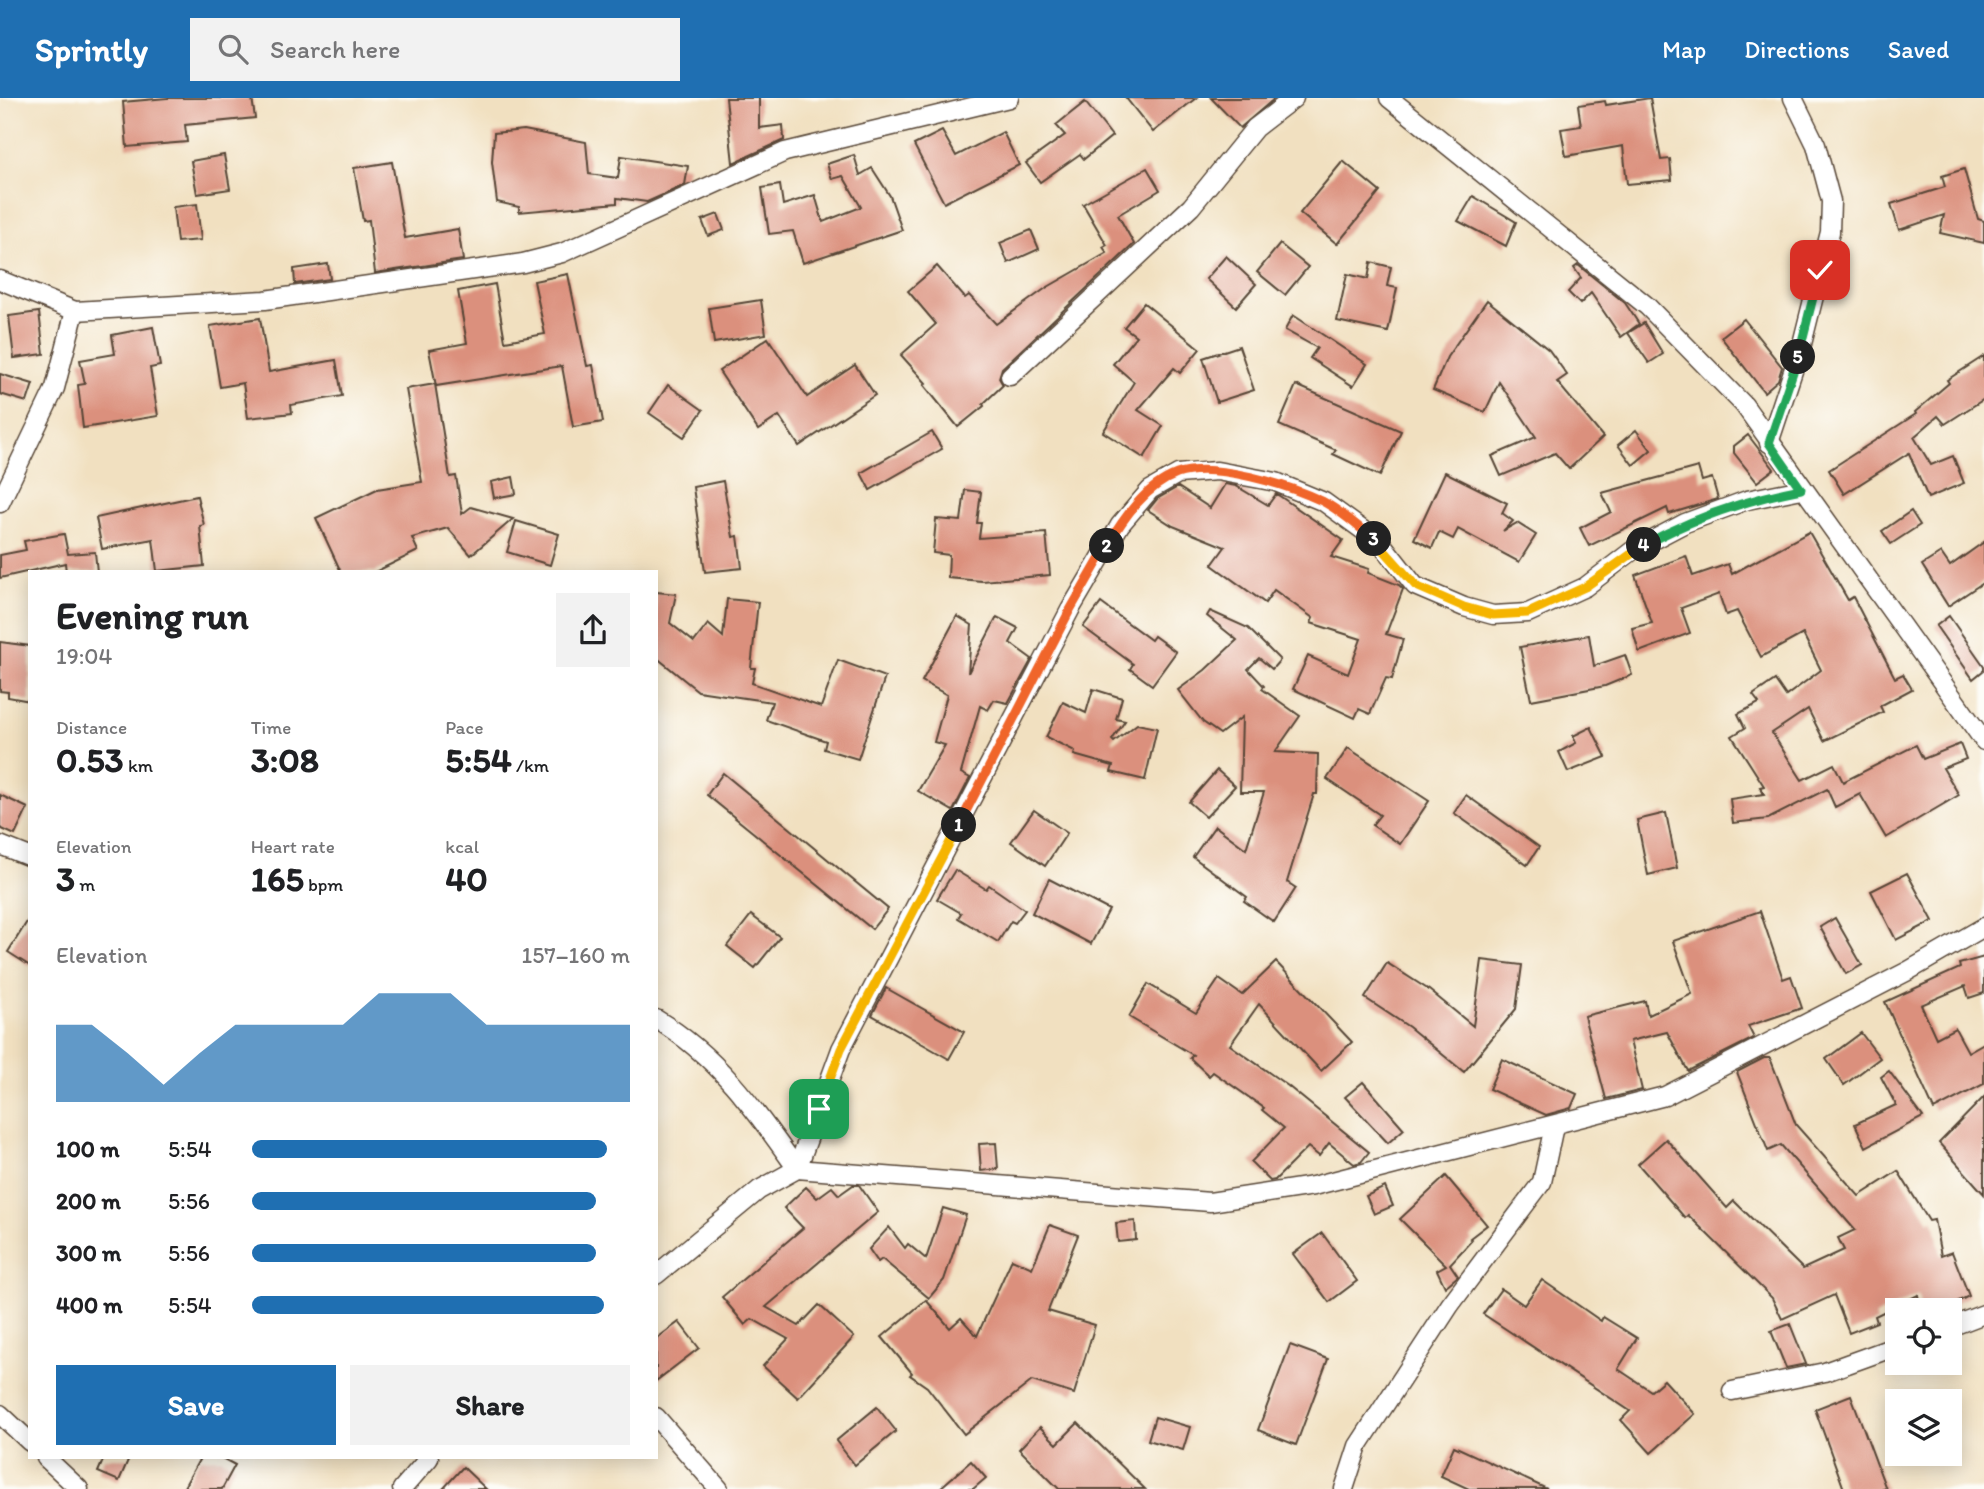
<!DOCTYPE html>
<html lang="en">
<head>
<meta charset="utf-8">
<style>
  body { margin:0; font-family:Itim,sans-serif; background:#f2f2f2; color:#202124; height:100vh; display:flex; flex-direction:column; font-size:26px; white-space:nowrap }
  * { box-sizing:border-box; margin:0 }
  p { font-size:23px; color:#757577 }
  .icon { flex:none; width:38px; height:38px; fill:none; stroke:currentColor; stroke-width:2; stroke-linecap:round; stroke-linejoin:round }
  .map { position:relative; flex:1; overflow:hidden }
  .drawer { position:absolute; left:28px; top:472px; width:630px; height:889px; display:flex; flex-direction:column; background:#fff; border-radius:0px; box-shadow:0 4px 18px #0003 }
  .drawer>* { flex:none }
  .controls { position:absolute; left:1885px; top:1200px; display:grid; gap:14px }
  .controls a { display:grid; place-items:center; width:77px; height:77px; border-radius:0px; background:#fff; box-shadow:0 4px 18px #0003; font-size:35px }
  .pin { position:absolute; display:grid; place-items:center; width:60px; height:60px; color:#fff; margin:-30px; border-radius:14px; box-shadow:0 4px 10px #0006 }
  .km { position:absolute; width:35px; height:35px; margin:-18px; border-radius:50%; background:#222; color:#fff; font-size:19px; line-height:35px; text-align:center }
  .round { display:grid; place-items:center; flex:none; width:74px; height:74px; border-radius:0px; background:#f2f2f2 }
  .summary { display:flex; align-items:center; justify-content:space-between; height:119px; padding:0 28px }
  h1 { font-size:38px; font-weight:700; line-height:52px }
  .figures { display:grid; grid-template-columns:repeat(3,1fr); gap:10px; height:119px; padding:7px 28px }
  .figures div { display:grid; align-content:center }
  .figures b { font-size:35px; font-weight:700 }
  .figures small { font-size:19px; font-weight:400 }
  .figures p { font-size:19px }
  .chart { height:196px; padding:14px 28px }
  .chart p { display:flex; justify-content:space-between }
  .chart svg { width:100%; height:126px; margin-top:7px; fill:#1f6fb2; opacity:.7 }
  .action { display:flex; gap:14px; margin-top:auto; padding:14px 28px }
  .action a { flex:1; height:80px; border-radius:0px; background:#1f6fb2; color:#fff; font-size:28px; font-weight:700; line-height:80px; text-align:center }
  .action a+a { background:#f2f2f2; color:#202124 }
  ul { padding:0 28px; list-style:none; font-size:23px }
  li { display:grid; grid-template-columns:112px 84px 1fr; align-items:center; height:52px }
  li i { height:18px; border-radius:9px; background:#1f6fb2 }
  header { display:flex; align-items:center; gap:42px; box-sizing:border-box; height:98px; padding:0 35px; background:#1f6fb2; color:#fff }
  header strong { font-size:33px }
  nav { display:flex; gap:38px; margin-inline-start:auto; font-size:24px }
  .search { width:490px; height:63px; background:#f2f2f2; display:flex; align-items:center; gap:18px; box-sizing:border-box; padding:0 24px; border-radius:0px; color:#757577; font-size:26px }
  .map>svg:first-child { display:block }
</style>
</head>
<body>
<header>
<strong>Sprintly</strong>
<div class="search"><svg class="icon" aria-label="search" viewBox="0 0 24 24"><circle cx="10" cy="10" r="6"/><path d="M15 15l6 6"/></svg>Search here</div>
<nav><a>Map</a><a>Directions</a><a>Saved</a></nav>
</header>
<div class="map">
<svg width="1984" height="1391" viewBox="0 0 1984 1391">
  <rect width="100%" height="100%" fill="#fdfcf7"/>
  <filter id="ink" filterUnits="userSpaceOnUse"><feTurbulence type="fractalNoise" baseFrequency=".0143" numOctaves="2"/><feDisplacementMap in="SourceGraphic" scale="14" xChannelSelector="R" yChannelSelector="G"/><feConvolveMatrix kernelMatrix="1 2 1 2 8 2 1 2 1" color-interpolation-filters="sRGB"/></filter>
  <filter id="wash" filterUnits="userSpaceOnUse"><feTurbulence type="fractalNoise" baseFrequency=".00686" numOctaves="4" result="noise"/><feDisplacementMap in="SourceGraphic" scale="28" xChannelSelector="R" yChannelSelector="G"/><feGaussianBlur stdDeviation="1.57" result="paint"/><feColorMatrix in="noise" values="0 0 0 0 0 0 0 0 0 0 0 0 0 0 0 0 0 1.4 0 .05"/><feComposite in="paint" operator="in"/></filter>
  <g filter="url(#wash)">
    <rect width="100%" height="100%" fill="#f1e0c0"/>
    <g id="blocks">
      <g fill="#db907d">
        <polygon points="167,0 252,0 255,20 185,27 187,44 127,49 123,4"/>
        <polygon points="726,0 759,0 759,30 783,27 784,42 733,65"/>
        <polygon points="1126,0 1196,0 1153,34"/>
        <polygon points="1211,0 1275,0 1240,30"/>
        <polygon points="1650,0 1661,62 1670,61 1672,82 1627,86 1623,48 1566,58 1561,31 1581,28 1578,7 1605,3 1606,7"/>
        <polygon points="1085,4 1112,38 1084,61 1080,56 1040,84 1026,65 1065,37 1056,27"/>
        <polygon points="524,32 586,44 589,76 618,80 621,58 688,68 685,87 647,104 617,100 617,105 519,114 519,109 497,104 492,64 494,35"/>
        <polygon points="942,33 956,58 1003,34 1019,67 944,105 914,47"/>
        <polygon points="224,57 230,91 197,96 191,63"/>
        <polygon points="854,57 860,77 872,70 890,98 902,132 803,165 793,133 769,136 762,90 780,87 783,107 815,97 823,124 861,109 843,78 832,81 827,66"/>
        <polygon points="1343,63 1380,94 1337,146 1300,115"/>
        <polygon points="392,64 405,140 458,131 463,162 375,175 369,122 363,123 354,70"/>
        <polygon points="1147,70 1160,92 1118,117 1134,146 1002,270 999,280 1003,287 983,306 984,308 958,329 924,287 926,285 901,257 936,226 908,193 937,168 965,200 969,197 996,226 1046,190 1107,155 1103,149 1107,147 1083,106"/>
        <polygon points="1964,71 1978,121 1984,123 1984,145 1940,135 1944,117 1899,132 1891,106 1945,89 1942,78"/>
        <polygon points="1473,98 1516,124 1506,148 1458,123"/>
        <polygon points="197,106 201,142 177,144 173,109"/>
        <polygon points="718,116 724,132 708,138 702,122"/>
        <polygon points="1031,132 1039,151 1008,165 1000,145"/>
        <polygon points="1280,146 1308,169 1285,197 1257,174"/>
        <polygon points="1226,158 1256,186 1236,209 1206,181"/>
        <polygon points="1371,164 1391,169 1387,188 1397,190 1388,234 1337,223 1347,176 1368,181"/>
        <polygon points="328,166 330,181 295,186 294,171"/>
        <polygon points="1578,167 1625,205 1639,226 1621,239 1591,195 1580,206 1568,194 1581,180 1574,170"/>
        <polygon points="568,176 587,268 593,267 603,324 573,329 562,268 436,288 429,252 467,245 458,193 495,186 505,243 545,236 534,183"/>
        <polygon points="761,202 766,236 714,245 709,210"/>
        <polygon points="1487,202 1549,252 1567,277 1557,284 1603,339 1569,371 1555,355 1501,378 1492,358 1536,339 1499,284 1485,314 1433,292 1447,259"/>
        <polygon points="1144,205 1200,251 1180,275 1174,270 1138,312 1163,328 1144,360 1103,334 1134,284 1113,266 1136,238 1124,229"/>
        <polygon points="39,214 44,256 14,260 9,218"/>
        <polygon points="1293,217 1367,266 1353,288 1310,260 1317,250 1285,232"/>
        <polygon points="260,220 269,274 336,262 342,298 291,307 292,315 248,320 243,285 220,289 210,228"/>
        <polygon points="1744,221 1782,269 1778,282 1764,294 1721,239"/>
        <polygon points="1644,225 1663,256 1649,265 1628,235"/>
        <polygon points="153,229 160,268 150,270 158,318 83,330 78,287 85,286 80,262 115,256 112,237"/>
        <polygon points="768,240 807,299 855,267 875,297 799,348 779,318 758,332 719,273"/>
        <polygon points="1239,248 1254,292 1217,304 1203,260"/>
        <polygon points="1984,258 1984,301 1945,326 1938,318 1914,339 1931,367 1953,358 1964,385 1928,400 1909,355 1844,396 1829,372 1916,316 1915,314 1949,285 1947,282"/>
        <polygon points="0,276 33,286 27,304 0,296"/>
        <polygon points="435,286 450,379 456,378 462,416 471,409 513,421 471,457 448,430 412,440 418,453 375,474 341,474 316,420 377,391 422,384 406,291"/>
        <polygon points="668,287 703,312 684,339 649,315"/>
        <polygon points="1296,287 1401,333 1380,378 1333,356 1336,352 1279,327"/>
        <polygon points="1636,332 1651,352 1633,367 1618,347"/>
        <polygon points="932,334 942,351 870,392 861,375"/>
        <polygon points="1748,337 1774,371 1757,384 1734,355 1734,348"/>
        <polygon points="1698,369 1702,383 1712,380 1718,401 1669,416 1667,410 1589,448 1580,430 1611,414 1602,395"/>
        <polygon points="1445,374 1507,405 1502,415 1513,423 1503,433 1517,425 1536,437 1519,464 1458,431 1453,441 1439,434 1432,450 1414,441"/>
        <polygon points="513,379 516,396 494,400 491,384"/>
        <polygon points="723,383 733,439 738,438 742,470 705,474 693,389"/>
        <polygon points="1225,386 1236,388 1268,407 1276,396 1281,399 1343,442 1331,459 1369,471 1368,475 1399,487 1403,491 1386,536 1403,541 1392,581 1386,580 1370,616 1359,611 1355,620 1293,591 1308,558 1348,576 1361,541 1311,525 1313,520 1274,492 1265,505 1212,467 1225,449 1173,428 1148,412 1157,401 1178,389 1210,410"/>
        <polygon points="965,392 981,394 977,425 981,425 979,440 1046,435 1050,477 982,483 948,480 949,457 933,455 936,421 961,423"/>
        <polygon points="197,398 204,427 200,428 204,468 157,473 153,441 102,451 96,420"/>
        <polygon points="1911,413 1920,427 1891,446 1882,433"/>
        <polygon points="516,423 559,436 550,467 507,454"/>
        <polygon points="1809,434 1848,502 1853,499 1895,580 1903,576 1912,591 1880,608 1883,614 1824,643 1808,611 1772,635 1802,682 1834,666 1843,684 1916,647 1923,661 1960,646 1966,661 1943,670 1959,697 1886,740 1860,696 1835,709 1827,691 1768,721 1733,725 1730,701 1764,696 1760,689 1764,688 1732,638 1745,630 1738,616 1759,605 1753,597 1775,582 1786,598 1821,572 1803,536 1761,559 1737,513 1726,517 1719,496 1681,510 1690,535 1639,554 1632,530 1652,525 1635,477 1686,458 1693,478 1728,466 1732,476"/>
        <polygon points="64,436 68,456 95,454 97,474 66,474 65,465 0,480 0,457 26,452 24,443"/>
        <polygon points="1984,444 1984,484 1948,508 1922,467 1941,455 1950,468"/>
        <polygon points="656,494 676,496 670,525 694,544 708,526 723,539 727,501 758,504 751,570 755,570 752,585 821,609 838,562 885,579 858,661 824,651 826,643 766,622 772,604 698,593 656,559"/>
        <polygon points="1101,505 1151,542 1154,538 1176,554 1152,587 1130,571 1133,566 1083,529"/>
        <polygon points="1210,513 1248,530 1280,562 1272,571 1259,560 1248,571 1264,588 1262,591 1300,618 1275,654 1318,656 1317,696 1314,696 1287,784 1296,790 1274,824 1244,803 1247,799 1193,759 1215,728 1246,751 1264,694 1240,694 1242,619 1220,636 1203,624 1178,592 1205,572 1237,542 1207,518"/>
        <polygon points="957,518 972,527 968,575 997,519 1018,530 1010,545 1032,561 1008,605 994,602 988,612 980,608 961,675 970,680 953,713 918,693 945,647 934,644 947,597 922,583"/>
        <polygon points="1949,518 1984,568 1984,572 1973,581 1936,528"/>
        <polygon points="1589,537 1594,568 1625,557 1632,577 1605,588 1531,602 1520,549"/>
        <polygon points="0,544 30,548 30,603 8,599 8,594 0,593"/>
        <polygon points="1093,591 1122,600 1116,621 1125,623 1112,642 1114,644 1137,626 1157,630 1145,682 1111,674 1113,668 1074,657 1075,653 1046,639 1063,604 1086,615"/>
        <polygon points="1591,629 1606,659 1568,674 1559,654 1576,645 1573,638"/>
        <polygon points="1348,650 1429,703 1400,746 1372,727 1380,717 1327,681"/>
        <polygon points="1217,672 1235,688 1206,719 1189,704"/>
        <polygon points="723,675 888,811 872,831 707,697"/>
        <polygon points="0,697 28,710 15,737 0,730"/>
        <polygon points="1466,697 1539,749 1527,767 1454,715"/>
        <polygon points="1034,712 1067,735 1045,768 1011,744"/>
        <polygon points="1666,715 1677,770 1648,777 1637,722"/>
        <polygon points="955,772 986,791 989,787 1025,812 1015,825 1011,823 998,844 958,820 961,815 937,801"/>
        <polygon points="1907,775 1933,823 1896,842 1871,793"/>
        <polygon points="1049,781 1109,812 1091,846 1032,815"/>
        <polygon points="1760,813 1783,881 1791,878 1802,910 1748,928 1754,940 1688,973 1667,934 1630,943 1642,992 1606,1001 1584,918 1645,903 1648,917 1692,896 1673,843"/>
        <polygon points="751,817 780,839 755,870 727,848"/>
        <polygon points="30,819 30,868 8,854"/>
        <polygon points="1835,820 1862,867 1846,876 1820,829"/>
        <polygon points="1984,859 1984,895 1969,900 1965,888 1921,907 1936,940 1955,930 1968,954 1984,945 1984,986 1934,1012 1885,904 1960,870 1959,866"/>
        <polygon points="1482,862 1522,867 1516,911 1464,974 1409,929 1365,900 1387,865 1429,892 1473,928"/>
        <polygon points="1276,864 1352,944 1321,973 1259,906 1230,947 1288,988 1369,1054 1361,1064 1354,1066 1329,1045 1319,1058 1308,1049 1275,1082 1270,1083 1251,1064 1284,1030 1262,1012 1264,1010 1213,974 1209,978 1190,960 1193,957 1129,919 1148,886 1196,915 1219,881 1242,897"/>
        <polygon points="886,890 964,934 949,961 872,917"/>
        <polygon points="1861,935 1880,960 1844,987 1826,961"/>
        <polygon points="1764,960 1770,960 1796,1027 1859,1098 1898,1073 1929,1123 1934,1122 1941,1158 1952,1154 1969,1198 1949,1208 1921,1213 1918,1197 1875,1218 1877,1224 1849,1235 1834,1197 1782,1221 1772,1200 1688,1117 1685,1120 1638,1066 1666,1041 1727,1110 1734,1103 1803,1171 1844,1152 1838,1140 1855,1132 1781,1047 1768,1053 1737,974"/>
        <polygon points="1502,961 1577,996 1571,1010 1546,1017 1489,991"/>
        <polygon points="1889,973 1923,1019 1866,1049 1855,1026 1896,1007 1881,979"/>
        <polygon points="1363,984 1404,1031 1388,1045 1345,999"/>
        <polygon points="1984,999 1984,1096 1939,1045"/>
        <polygon points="996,1045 998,1071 981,1073 979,1046"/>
        <polygon points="1446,1078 1487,1127 1470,1140 1472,1142 1450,1166 1458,1178 1445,1189 1437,1172 1446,1167 1400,1121"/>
        <polygon points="853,1087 859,1087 878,1114 766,1209 799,1228 819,1207 854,1239 798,1300 763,1268 788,1241 752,1221 745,1227 722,1199 803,1130 784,1110 806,1089 817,1100 832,1089 839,1097"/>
        <polygon points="1385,1089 1393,1108 1374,1116 1366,1098"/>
        <polygon points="943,1110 966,1117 944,1182 929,1200 882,1161 878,1164 869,1151 889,1129 905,1150 908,1146 926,1161"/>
        <polygon points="1135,1123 1136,1142 1118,1144 1116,1125"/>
        <polygon points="1050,1127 1078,1137 1048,1213 1095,1227 1074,1296 1032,1283 964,1336 927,1289 910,1277 912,1275 882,1239 926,1202 950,1230 961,1220 977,1238 1012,1161 1032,1170"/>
        <polygon points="1322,1135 1357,1183 1329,1204 1293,1156"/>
        <polygon points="1542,1182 1601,1223 1603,1219 1637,1240 1618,1271 1651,1293 1664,1282 1695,1316 1651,1355 1621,1322 1630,1313 1483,1216 1501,1191 1524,1207"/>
        <polygon points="679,1224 699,1250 656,1283 656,1241"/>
        <polygon points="1790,1226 1806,1266 1786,1270 1771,1233"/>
        <polygon points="1290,1247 1328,1261 1296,1347 1258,1332"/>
        <polygon points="1851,1297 1886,1391 1844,1391 1815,1311"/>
        <polygon points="877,1309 896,1333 855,1367 836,1343"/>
        <polygon points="1155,1319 1190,1329 1183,1352 1148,1342"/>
        <polygon points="1078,1325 1094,1341 1145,1391 1059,1391 1019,1351 1040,1329 1057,1346"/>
        <polygon points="1454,1348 1547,1391 1469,1391 1441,1378"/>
        <polygon points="104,1360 129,1360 119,1383 98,1374"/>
        <polygon points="200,1360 222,1360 235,1367 222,1391 183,1391"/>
        <polygon points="971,1363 986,1380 973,1391 939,1391"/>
        <polygon points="463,1369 486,1391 443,1391"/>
      </g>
    </g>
  </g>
  <g filter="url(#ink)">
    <use href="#blocks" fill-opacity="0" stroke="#564536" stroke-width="2"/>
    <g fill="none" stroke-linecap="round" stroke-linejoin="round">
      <g stroke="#564536" stroke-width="21">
        <g id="street">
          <polyline points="1389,0 1647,208 1744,307 1984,643"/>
          <polyline points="0,182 75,213 265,202 523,165 562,155 785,54 1009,0"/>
          <polyline points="1010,278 1191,109 1255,30 1294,0"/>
          <polyline points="1769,345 1802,246 1830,134 1831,103 1816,47 1793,0"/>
          <polyline points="0,405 55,290 75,213"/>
          <polyline points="0,747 30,759"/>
          <path d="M 656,921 C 718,958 756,1013 797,1071"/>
          <polyline points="797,1071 841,951 1070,512 1120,427 1150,392 1178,376 1217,373 1276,384 1324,404 1382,446 1415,488 1464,509 1493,517 1528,515 1585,489 1632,453 1685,425 1747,402 1802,391"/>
          <polyline points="656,1177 759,1092 797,1071 1210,1104 1313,1088 1665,998 1908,873 1984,829"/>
          <polyline points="1950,1229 1984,1216"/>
          <polyline points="1732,1293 1825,1274 1897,1248"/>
          <polyline points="0,1316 30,1344"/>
          <polyline points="656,1319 719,1391"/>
          <polyline points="46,1360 79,1391"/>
          <polyline points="402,1391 429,1360"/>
          <polyline points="1344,1391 1358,1348 1450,1207 1542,1084 1554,1028"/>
        </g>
      </g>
      <use href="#street" stroke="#fff" stroke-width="18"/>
    </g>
  </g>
  <g fill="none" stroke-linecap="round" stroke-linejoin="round" filter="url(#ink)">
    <g stroke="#fff" stroke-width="14">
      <polyline id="split-1" points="819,1011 841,951 959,727"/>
    </g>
    <g stroke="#fff" stroke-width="14">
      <polyline id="split-2" points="959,727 1070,512 1107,448"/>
    </g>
    <g stroke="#fff" stroke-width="14">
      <path id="split-3" d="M 1107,448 C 1123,421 1145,388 1177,376 C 1213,363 1288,387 1322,403 C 1340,412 1357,428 1374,441"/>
    </g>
    <g stroke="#fff" stroke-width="14">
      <polyline id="split-4" points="1374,441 1416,488 1464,509 1493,517 1528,515 1585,489 1644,447"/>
    </g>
    <g stroke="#fff" stroke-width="14">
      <path id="split-5" d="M 1644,447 C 1695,419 1745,402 1801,391 L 1769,345 L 1798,259"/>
    </g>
    <g stroke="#fff" stroke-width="14">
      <polyline id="split-6" points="1798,259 1820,172"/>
    </g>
    <use href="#split-1" stroke="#f5b400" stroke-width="9"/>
    <use href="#split-2" stroke="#f0652b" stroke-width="9"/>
    <use href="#split-3" stroke="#f0652b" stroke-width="9"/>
    <use href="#split-4" stroke="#f5b400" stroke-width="9"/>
    <use href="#split-5" stroke="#22a559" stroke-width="9"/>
    <use href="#split-6" stroke="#22a559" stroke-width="9"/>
  </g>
</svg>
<div class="controls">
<a><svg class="icon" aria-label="locate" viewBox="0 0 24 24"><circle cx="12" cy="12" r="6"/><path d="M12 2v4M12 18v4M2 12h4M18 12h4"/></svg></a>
<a><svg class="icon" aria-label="layers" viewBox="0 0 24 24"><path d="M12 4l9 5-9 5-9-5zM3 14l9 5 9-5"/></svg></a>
</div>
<div class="pin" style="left:819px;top:1011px;background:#1e9e55"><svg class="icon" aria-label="arrive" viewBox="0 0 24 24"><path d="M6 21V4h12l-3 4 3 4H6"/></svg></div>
<div class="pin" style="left:1820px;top:172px;background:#d93025"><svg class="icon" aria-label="check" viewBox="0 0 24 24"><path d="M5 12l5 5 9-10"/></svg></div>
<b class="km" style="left:959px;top:727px">1</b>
<b class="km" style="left:1107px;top:448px">2</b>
<b class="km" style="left:1374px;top:441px">3</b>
<b class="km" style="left:1644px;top:447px">4</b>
<b class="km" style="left:1798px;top:259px">5</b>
<section class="drawer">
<div class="summary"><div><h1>Evening run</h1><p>19:04</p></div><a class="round"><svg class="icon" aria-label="share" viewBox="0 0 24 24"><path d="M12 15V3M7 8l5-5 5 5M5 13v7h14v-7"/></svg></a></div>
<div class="figures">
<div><p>Distance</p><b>0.53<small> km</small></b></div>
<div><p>Time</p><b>3:08</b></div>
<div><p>Pace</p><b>5:54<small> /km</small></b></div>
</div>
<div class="figures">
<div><p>Elevation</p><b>3<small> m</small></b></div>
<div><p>Heart rate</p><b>165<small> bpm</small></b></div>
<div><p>kcal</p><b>40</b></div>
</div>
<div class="chart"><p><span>Elevation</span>157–160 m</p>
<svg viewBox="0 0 160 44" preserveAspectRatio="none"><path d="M0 44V17L10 17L20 27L30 38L40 27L50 17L60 17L70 17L80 17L90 6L100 6L110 6L120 17L130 17L140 17L150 17L160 17V44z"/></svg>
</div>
<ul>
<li><b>100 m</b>5:54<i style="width:94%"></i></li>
<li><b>200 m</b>5:56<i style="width:91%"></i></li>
<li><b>300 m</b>5:56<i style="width:91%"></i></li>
<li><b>400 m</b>5:54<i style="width:93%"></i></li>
</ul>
<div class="action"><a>Save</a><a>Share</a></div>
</section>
</div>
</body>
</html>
